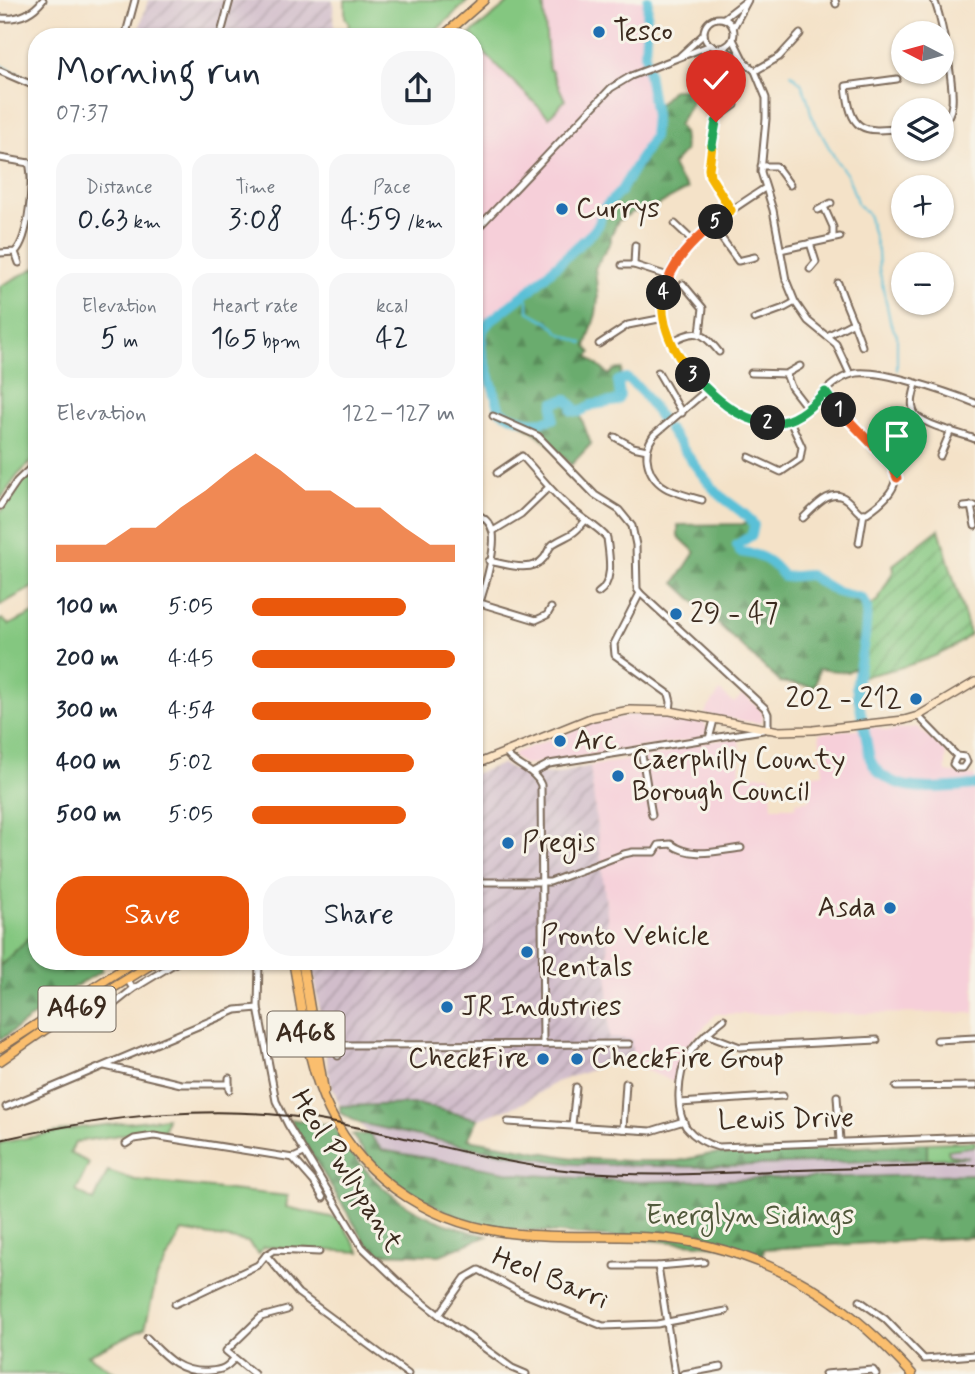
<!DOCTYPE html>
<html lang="en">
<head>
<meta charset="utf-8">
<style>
  body { margin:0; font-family:Mynerve,sans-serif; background:#f6f6f7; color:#1f2937; height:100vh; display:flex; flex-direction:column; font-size:26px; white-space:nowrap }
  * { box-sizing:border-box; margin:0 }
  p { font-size:23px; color:#747a83 }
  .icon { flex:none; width:38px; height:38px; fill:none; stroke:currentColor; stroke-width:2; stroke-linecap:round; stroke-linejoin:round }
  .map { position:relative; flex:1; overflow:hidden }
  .drawer { position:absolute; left:28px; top:28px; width:455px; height:942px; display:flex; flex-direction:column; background:#fff; border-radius:28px; box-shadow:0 2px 5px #0004 }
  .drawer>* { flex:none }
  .needle { width:46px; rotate:276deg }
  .fabs { position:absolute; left:891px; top:21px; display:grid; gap:14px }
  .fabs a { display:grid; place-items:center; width:63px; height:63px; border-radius:50%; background:#fff; box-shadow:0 2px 5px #0004; font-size:35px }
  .pin { position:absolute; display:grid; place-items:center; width:60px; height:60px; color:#fff; margin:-72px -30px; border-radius:50% 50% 50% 0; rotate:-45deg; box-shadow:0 0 7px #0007 }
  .pin .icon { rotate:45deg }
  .km { position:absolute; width:35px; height:35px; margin:-18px; border-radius:50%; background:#222; color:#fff; font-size:19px; line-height:35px; text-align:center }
  .round { display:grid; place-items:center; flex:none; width:74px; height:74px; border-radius:28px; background:#f6f6f7 }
  .overview { display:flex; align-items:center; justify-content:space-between; height:119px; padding:0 28px }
  h1 { font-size:38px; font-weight:600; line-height:52px }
  .metrics { display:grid; grid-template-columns:repeat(3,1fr); gap:10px; height:119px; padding:7px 28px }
  .metrics div { display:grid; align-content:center; border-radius:18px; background:#f6f6f7; text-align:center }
  .metrics b { font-size:30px; font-weight:600 }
  .metrics small { font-size:19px; font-weight:400 }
  .metrics p { font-size:19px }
  .chart { height:196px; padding:14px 28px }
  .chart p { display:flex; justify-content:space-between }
  .chart svg { width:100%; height:126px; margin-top:7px; fill:#ea580c; opacity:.7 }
  .button { display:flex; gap:14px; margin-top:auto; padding:14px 28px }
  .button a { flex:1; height:80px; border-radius:28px; background:#ea580c; color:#fff; font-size:28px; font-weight:600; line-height:80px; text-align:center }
  .button a+a { background:#f6f6f7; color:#1f2937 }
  ul { padding:0 28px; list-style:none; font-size:23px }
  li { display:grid; grid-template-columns:112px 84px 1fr; align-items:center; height:52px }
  li i { height:18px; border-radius:9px; background:#ea580c }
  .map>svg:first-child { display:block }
</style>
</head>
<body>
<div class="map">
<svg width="975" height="1374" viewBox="0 0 975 1374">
  <defs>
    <pattern id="industrial-furrows" width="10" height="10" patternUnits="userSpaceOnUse" patternTransform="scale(1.75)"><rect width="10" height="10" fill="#d1bdcb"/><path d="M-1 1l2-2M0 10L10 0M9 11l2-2" fill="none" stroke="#ab9aa4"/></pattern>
    <pattern id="forest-firs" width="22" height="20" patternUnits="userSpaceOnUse" patternTransform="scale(1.75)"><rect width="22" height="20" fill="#6bac6e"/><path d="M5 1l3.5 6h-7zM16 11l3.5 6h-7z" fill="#598c5a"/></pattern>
    <pattern id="garden-furrows" width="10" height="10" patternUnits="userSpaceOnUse" patternTransform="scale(1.75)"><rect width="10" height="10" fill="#84c780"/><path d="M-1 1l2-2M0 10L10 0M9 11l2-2" fill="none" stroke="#6da268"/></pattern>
  </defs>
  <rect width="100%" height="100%" fill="#f7f3e8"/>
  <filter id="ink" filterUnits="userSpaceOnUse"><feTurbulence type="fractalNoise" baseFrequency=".0143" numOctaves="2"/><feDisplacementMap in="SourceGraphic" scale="14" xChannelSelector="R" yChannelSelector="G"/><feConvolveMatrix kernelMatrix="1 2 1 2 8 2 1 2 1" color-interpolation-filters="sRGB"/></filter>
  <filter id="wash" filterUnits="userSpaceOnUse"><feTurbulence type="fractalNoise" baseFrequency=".00686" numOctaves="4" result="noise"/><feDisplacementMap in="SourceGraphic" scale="28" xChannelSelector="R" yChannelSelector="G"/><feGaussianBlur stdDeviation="1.57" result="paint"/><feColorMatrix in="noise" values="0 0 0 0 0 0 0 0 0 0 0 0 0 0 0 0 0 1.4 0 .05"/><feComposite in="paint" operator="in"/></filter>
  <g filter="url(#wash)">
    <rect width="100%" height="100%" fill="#f4e2c8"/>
    <g fill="#f6cfd9">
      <polygon points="512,0 648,0 645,54 655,116 653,137 620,192 603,209 599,224 593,232 530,290 490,321 481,348 487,367 474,365 474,37 467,37"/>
      <polygon points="720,691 734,703 743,694 762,711 763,719 760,723 745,721 704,714"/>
      <polygon points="660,714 704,722 708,730 703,737 692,740 524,765 513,756 514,753 596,722 629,715"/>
      <polygon points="873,727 887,731 917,727 946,752 946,772 975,776 974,1013 716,1014 687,1046 679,1062 675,1082 632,1065 632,1039 609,1039 607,913 590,766 670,753 670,748 739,737 740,775 770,775 772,807 796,807 796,802 810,800 808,775 823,773 819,733"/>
    </g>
    <g fill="url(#industrial-furrows)">
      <polygon points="148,0 333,0 334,37 137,37"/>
      <polygon points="502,764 519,772 554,775 590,766 607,913 609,1038 632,1039 632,1065 603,1066 556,1082 523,1103 479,1119 467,1139 340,1106 330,1081 312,961 474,961 474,774"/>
    </g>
    <polygon fill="#d1bdcb" points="361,1113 438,1134 573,1158 630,1161 865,1156 975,1146 975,1174 639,1182 517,1174 382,1150 359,1123"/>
    <g fill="#84c780" stroke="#60784f" stroke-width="2">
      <polygon points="345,0 469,0 429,37 346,37 349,24 345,17"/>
      <polygon points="512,0 543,0 549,70 551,70 565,100 549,117 474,43 474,37 468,36"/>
      <polygon points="37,267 37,456 18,475 0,500 0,286"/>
      <polygon points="37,468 37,585 0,605 0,513 21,482"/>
      <polygon points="32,614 37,614 37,930 0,966 0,620 2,619 9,625"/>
      <polygon points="167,1118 164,1131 152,1130 75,1142 70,1153 89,1163 76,1191 94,1201 108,1171 135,1180 288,1196 286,1207 339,1219 360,1252 263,1247 259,1254 248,1242 182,1231 157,1277 145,1328 88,1355 117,1374 0,1374 0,1143 78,1128"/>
      <polygon points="975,1141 975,1146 948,1150 949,1155 969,1157 927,1159 927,1143"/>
    </g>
    <g fill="url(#forest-firs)" stroke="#536b46" stroke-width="2">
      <path d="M 673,89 L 698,89 C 691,101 686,114 678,125 L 683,132 L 685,151 L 672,165 L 678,177 L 688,189 L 645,212 L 633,212 L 618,221 L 611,235 L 611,241 L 595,268 L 598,298 L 596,314 L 586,346 L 591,353 L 588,357 L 609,375 L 614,370 L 622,369 L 618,387 L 620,396 L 617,401 L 592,405 L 579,412 L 591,444 L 571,465 C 550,441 527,426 500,411 L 481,348 L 483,330 L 490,321 L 530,290 L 593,232 L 599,224 L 603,209 L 620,192 L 653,137 L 654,109 Z"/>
      <path d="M 750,518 L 754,525 L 752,535 L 737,545 L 740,552 C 760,554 772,560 784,577 L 809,575 L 837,592 L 862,598 L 867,608 L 862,664 L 847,672 L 819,669 L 815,687 L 780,682 L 675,583 L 695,552 L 678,536 L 678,525 L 745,524 Z"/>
      <polygon points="37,930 37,961 101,961 102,971 36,1009 38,1013 0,1040 0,966"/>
      <polygon points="417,1104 478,1119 468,1139 573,1158 630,1161 678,1161 711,1154 776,1152 927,1143 927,1159 698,1167 574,1164 474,1148 359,1123 340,1113 340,1106"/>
      <path d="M 290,1119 L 333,1126 C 375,1192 411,1218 487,1236 L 440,1255 L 377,1253 L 366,1243 Z"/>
      <polygon points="369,1134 382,1150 517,1174 639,1182 975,1174 975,1237 764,1249 763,1256 722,1246 508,1229 471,1221 451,1214 421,1198 390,1179 368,1157 352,1135"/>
    </g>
    <path fill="url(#garden-furrows)" stroke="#60784f" stroke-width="2" d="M 939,529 L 970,634 C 946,659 889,671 856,678 L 862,664 L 867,608 L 878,600 L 894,570 L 893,565 Z"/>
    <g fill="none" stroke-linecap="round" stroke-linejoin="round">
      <g stroke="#5ac0d7" stroke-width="2">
        <polyline points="0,65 37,83"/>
        <polyline points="791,74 801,83 807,97 812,117 836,160 848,176 858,205 868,214 878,251 879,269 891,325 897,335 897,370"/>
        <polyline points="525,294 528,300 528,311 548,322 560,333 583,343"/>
      </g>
      <g stroke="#5ac0d7" stroke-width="10">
        <path d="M 648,0 L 645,54 L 655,116 L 653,137 L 620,192 L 603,209 L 599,224 L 593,232 L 530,290 L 490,321 L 483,330 L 481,348 L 500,411 C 517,420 534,425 553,419 L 554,403 L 566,399 L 573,406 L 572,411 L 579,412 L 592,405 L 617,401 L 620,396 L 618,381 L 626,378 L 640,389 L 663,422"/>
        <path d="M 669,430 C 684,449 697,470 713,488 C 724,502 747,512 754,525 L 752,535 L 737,545 L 740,552 C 760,554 772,560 784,577 L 809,575 L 837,592 L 862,598 L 867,608 L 865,636 L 856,686 L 870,759 C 887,797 942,788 975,785"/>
      </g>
    </g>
  </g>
  <g filter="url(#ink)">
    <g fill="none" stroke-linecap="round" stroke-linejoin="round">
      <g stroke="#7c6a5a" stroke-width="9">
        <g id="street">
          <polyline points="835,0 836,4"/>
          <path d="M 934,0 C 942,18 954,85 952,104 C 951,112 948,119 942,123"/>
          <circle cx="719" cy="33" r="15"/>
          <path d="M 0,18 C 18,20 32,14 43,0"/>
          <polyline points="724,18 746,1"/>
          <polyline points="733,28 748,0"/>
          <polyline points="125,37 135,0"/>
          <polyline points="220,37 230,0"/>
          <polyline points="733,39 744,61"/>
          <polyline points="721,48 745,62 755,71 766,98 766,119 761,172 773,210 786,280 795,302 808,321 836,344 850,374"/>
          <polyline points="680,56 704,34"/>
          <polyline points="0,71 37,87"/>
          <polyline points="755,71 779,57 800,34"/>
          <path d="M 897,79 L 846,86 C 851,131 860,133 903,128"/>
          <polyline points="0,158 29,163"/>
          <polyline points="761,166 776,166 790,185"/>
          <path d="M 765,188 C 736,207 694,233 675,262 C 651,301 667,347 696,378 C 714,397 737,417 762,422 C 804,431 818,384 852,374 C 876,367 950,393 975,403"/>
          <polyline points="824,207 833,227 833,238"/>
          <polyline points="731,210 713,181 709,169 718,117 735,105"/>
          <polyline points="818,210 831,203"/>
          <polyline points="675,224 694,242"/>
          <polyline points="712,225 738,261 755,257"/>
          <polyline points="474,232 611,88 631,76 711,45"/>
          <polyline points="810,243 816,262 810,269"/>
          <polyline points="780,250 840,237"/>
          <polyline points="15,252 19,263"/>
          <path d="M 0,253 L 15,252 C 29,239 34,181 29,163"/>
          <polyline points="622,265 634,265 668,276"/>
          <polyline points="634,265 635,245"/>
          <path d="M 838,283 C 845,304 855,324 862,346"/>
          <polyline points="683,284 703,308 700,333"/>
          <polyline points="754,319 784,308 795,302"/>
          <polyline points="827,336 854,322"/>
          <path d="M 671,342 C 696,328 702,331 719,352"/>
          <polyline points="599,344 628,325 664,318"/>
          <polyline points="658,372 682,413"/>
          <polyline points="751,373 786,374 800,366"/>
          <polyline points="786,374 791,387 808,409"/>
          <path d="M 916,384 C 914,393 910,403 914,412 C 920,425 961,433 975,439"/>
          <polyline points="493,416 538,436 595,495 619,510 632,526 636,545 637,589 640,593 614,644 615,655 669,694 671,702 670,711"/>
          <polyline points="615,437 633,447 647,450"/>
          <polyline points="940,456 951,430"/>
          <polyline points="749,457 781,472 800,459 802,447 789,419"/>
          <path d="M 497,473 L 522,456 C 538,473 551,491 568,506 C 579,517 599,527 607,538 C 609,555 615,582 598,593"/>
          <path d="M 702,500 C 691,497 679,494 668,489 C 648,479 640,454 654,435 L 707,390"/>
          <polyline points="0,506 17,481 37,462"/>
          <polyline points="971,506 975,526"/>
          <polyline points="964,507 975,506"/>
          <path d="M 474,513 C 483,516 491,523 493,533 C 496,551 482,600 474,617"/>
          <path d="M 803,518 C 815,507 831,486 847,500 C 852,504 855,509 860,513 L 867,513 C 883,502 904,485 892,465 L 825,392"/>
          <polyline points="493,531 521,514 549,487"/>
          <polyline points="859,543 864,513"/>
          <path d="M 489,561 C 505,564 532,574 544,558 C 548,553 548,548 553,544 C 569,534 572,537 585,521"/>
          <polyline points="640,593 765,708 768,714 768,730"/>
          <polyline points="480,603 536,620 547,615 551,608"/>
          <polyline points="918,716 957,756 965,757 967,762 963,768 957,768 953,764 957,756"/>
          <polyline points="709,739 714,720"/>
          <polyline points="641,750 652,815"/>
          <path d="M 505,752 C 514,766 535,769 541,785 L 543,1044"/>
          <polyline points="532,773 549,764 763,730"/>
          <path d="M 474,882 L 550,882 L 624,854 L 633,852 L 655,852 L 659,845 L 671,844 C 691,859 717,851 741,848"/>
          <polyline points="259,961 258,1008 276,1101 288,1125 362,1247 406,1289 439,1315 512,1368 526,1374"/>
          <polyline points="127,979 133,989 179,961"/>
          <polyline points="113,1005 133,989"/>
          <path d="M 724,1019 C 711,1030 695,1042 687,1058 C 678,1075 675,1110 686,1127 C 694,1137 706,1144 718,1147 L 975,1137"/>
          <polyline points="706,1034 740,1047 877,1040"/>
          <polyline points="937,1040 975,1038"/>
          <polyline points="338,1056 338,1045 629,1044"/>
          <polyline points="105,1066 181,1084 229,1084"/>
          <polyline points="229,1078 229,1090"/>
          <polyline points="896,1087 975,1086"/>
          <polyline points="837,1096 840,1141"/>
          <polyline points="680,1103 783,1096"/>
          <polyline points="6,1107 236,1010 258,1008"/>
          <polyline points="508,1122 651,1131 684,1121"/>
          <polyline points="572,1125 576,1087"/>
          <polyline points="623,1129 626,1083"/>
          <polyline points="126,1144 134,1139 154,1136 293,1158 304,1153"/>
          <polyline points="293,1158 314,1182 323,1198"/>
          <polyline points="319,1252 274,1250 266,1255 298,1293 408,1374"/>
          <polyline points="615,1266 658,1266 704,1262"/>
          <polyline points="658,1266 675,1374"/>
          <polyline points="860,1301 885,1319 924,1359 975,1355"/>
          <polyline points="175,1304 258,1265 266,1255"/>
          <polyline points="439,1315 465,1278 479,1270 520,1292 603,1326 657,1324 726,1311"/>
          <path d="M 147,1338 C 166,1358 181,1374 210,1371 C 222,1370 226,1368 234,1359"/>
          <polyline points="254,1374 226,1351 261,1317 287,1310"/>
          <polyline points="683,1374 721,1367"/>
          <polyline points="825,1374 873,1370 876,1374"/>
        </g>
      </g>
      <g stroke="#7c6a5a" stroke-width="10">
        <polyline id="secondary" points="474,765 593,717 630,710 670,711 779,731 813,730 904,720 918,716 975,682"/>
      </g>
      <g stroke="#7c6a5a" stroke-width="11">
        <g id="primary">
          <polyline points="442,37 484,0"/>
          <path d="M 293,961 C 303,1011 306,1063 329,1110 C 365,1184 438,1227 519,1234 C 582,1240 647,1230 709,1246 C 796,1268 853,1309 912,1374"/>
          <polyline points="302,961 324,1091"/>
          <polyline points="0,1048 135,961"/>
          <polyline points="0,1061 46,1029 157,961"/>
        </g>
      </g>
      <use href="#street" stroke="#fff" stroke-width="5"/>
      <use href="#secondary" stroke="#fde5c5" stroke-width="7"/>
      <use href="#primary" stroke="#fabe6e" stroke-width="8"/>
      <path stroke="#3b2a1e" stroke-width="2" d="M 0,1140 C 109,1115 219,1102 330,1122 C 412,1137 491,1163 574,1171 C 641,1177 707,1174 774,1171 C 841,1168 908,1167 975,1165"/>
    </g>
  </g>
  <g fill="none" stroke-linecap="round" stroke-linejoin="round" filter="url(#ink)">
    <g stroke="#fff" stroke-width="14">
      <polyline id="split-1" points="839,410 892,465 897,478"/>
    </g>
    <g stroke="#fff" stroke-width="14">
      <path id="split-2" d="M 768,423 C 792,425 810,408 825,392 L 839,410"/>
    </g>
    <g stroke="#fff" stroke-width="14">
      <path id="split-3" d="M 693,375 C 713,396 738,420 768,423"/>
    </g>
    <g stroke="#fff" stroke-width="14">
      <path id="split-4" d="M 664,293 C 658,322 674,354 693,375"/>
    </g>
    <g stroke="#fff" stroke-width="14">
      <path id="split-5" d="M 664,293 C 671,262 692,242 716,222"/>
    </g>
    <g stroke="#fff" stroke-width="14">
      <polyline id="split-6" points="712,145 709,169 710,176 731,210 716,222"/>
    </g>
    <g stroke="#fff" stroke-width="14">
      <polyline id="split-7" points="712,145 716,122"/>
    </g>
    <use href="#split-1" stroke="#f0652b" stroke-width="9"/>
    <use href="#split-2" stroke="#22a559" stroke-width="9"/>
    <use href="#split-3" stroke="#22a559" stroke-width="9"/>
    <use href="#split-4" stroke="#f5b400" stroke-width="9"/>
    <use href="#split-5" stroke="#f0652b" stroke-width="9"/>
    <use href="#split-6" stroke="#f5b400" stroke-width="9"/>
    <use href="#split-7" stroke="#22a559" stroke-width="9"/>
  </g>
  <g fill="#1f6fb2" stroke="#f7f3e8" stroke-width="2.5">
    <circle cx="599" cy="32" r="7"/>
    <circle cx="562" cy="209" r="7"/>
    <circle cx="676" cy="614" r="7"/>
    <circle cx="916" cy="699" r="7"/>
    <circle cx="560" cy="741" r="7"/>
    <circle cx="618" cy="776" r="7"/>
    <circle cx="508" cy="843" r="7"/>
    <circle cx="890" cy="908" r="7"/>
    <circle cx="527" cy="952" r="7"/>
    <circle cx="447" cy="1007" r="7"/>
    <circle cx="543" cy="1059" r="7"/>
    <circle cx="577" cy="1059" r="7"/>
  </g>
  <g text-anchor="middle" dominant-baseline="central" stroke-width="6" stroke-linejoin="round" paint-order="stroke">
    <g fill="#f7f3e8" stroke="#73665b" stroke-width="2">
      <rect x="38.5" y="986.5" width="77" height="45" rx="5"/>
      <rect x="267.5" y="1011.5" width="77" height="45" rx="5"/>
    </g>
    <g font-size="26" font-weight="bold" fill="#3b2a1e">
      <text x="77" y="1009">A469</text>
      <text x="306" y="1034">A468</text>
    </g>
    <g font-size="28" fill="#3b2a1e" stroke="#f7f3e8" text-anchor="start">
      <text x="613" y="32">Tesco</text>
      <text x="576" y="209">Currys</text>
      <text x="690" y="614">29 - 47</text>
      <text x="902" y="699" text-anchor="end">202 - 212</text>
      <text x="574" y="741">Arc</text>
      <text x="632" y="760">Caerphilly County<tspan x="632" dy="32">Borough Council</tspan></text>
      <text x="522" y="843">Pregis</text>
      <text x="876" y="908" text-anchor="end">Asda</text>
      <text x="541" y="936">Pronto Vehicle<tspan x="541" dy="32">Rentals</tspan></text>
      <text x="461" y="1007">JR Industries</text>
      <text x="529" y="1059" text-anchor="end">CheckFire</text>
      <text x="591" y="1059">CheckFire Group</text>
    </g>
    <g font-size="28" fill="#3b2a1e" stroke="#f7f3e8">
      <text transform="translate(786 1120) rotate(-1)">Lewis Drive</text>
      <text transform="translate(346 1171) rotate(58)">Heol Pwllypant</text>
      <text transform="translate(550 1279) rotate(22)">Heol Barri</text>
    </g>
    <g font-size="28" fill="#51593b" stroke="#f7f3e8">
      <text x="750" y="1216">Energlyn Sidings</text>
    </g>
  </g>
</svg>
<div class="fabs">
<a><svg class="needle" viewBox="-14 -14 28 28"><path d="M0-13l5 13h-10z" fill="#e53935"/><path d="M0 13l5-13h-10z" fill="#747a83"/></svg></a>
<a><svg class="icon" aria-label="layers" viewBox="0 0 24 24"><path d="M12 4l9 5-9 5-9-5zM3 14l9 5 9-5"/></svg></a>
<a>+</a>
<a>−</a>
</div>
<div class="pin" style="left:897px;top:478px;background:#1e9e55"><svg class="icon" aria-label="arrive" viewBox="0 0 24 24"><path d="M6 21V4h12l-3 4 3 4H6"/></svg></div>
<div class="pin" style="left:716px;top:122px;background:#d93025"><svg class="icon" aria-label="check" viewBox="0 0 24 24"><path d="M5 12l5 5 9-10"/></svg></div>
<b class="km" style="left:839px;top:410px">1</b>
<b class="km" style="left:768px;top:423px">2</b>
<b class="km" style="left:693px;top:375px">3</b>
<b class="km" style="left:664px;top:293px">4</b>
<b class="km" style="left:716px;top:222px">5</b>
<section class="drawer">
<div class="overview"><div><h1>Morning run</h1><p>07:37</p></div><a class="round"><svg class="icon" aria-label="share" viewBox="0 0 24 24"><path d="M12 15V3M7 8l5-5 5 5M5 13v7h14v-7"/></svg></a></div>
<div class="metrics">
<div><p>Distance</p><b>0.63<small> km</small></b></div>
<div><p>Time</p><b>3:08</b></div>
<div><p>Pace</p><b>4:59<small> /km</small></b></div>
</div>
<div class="metrics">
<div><p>Elevation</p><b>5<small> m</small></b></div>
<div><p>Heart rate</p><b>165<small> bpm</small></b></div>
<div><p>kcal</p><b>42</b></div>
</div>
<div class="chart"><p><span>Elevation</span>122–127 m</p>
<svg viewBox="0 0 160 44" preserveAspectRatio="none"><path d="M0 44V38L10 38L20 38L30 32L40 32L50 25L60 19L70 12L80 6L90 12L100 19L110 19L120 25L130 25L140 32L150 38L160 38V44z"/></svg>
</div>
<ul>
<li><b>100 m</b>5:05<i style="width:76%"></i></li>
<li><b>200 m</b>4:45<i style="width:100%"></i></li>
<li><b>300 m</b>4:54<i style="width:88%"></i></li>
<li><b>400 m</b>5:02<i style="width:80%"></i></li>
<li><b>500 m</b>5:05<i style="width:76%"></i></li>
</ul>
<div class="button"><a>Save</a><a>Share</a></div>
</section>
</div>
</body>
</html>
